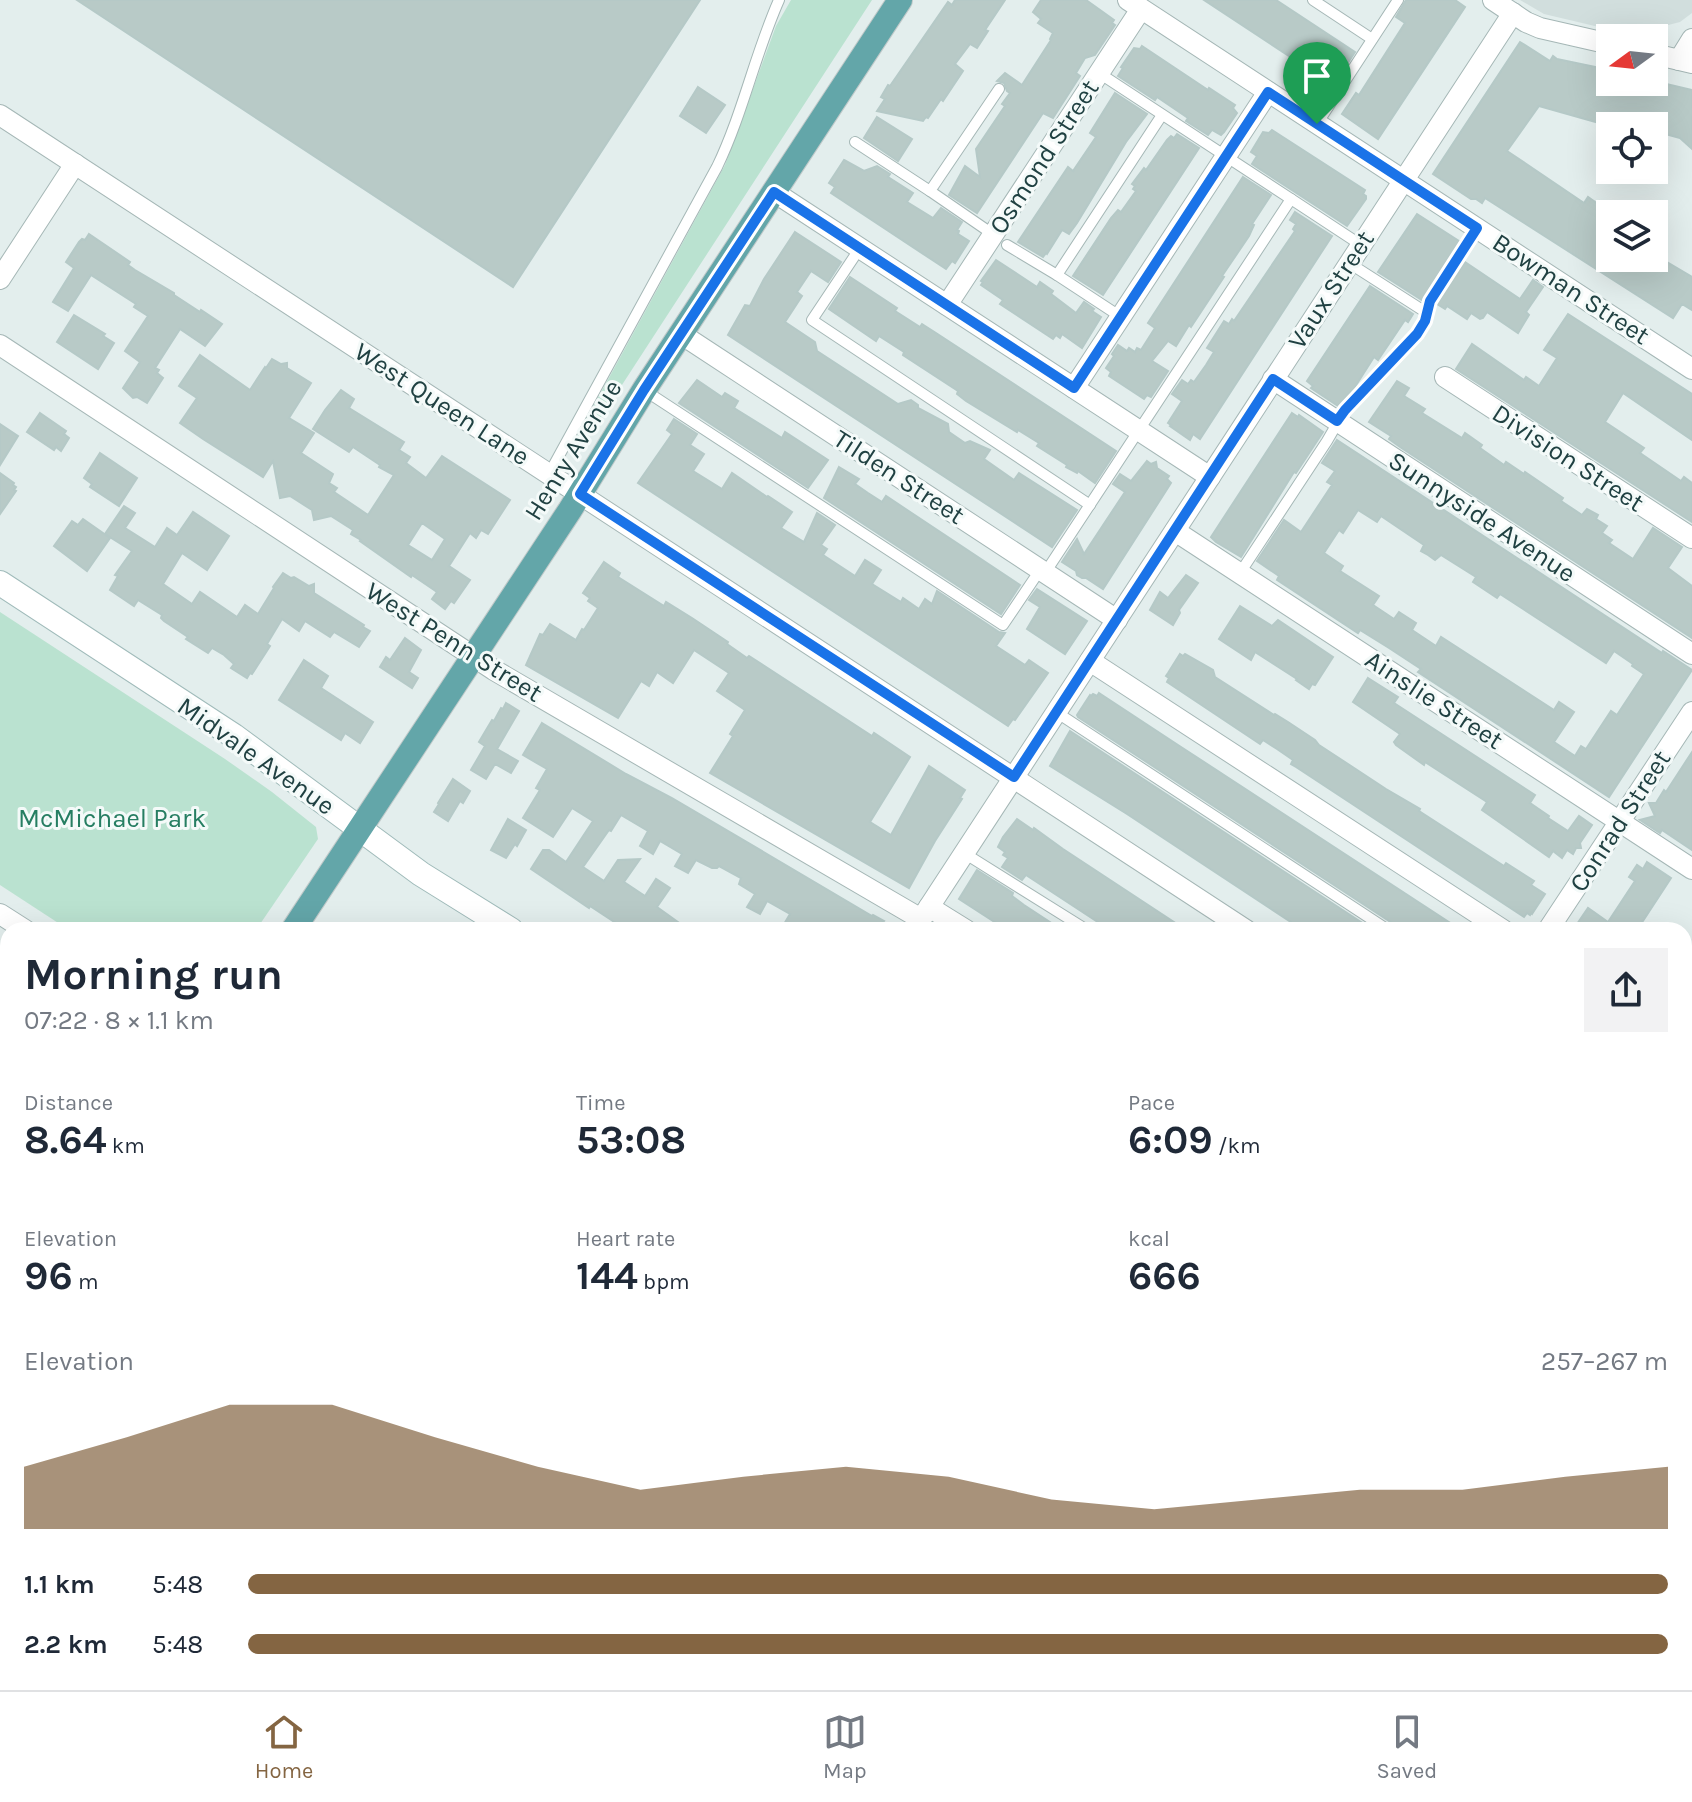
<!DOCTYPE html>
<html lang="en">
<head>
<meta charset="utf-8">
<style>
  body { margin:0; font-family:Karla,sans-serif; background:#f2f2f3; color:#1f2937; height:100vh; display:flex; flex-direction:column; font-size:30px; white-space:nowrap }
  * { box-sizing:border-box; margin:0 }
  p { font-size:26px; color:#747a83 }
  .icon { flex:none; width:44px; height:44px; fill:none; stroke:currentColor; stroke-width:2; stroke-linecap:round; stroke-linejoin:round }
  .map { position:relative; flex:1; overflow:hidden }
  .drawer { position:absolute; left:0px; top:922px; width:1692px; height:768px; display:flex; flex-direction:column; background:#fff; border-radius:24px 24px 0 0; box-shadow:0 8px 32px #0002 }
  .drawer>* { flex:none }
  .needle { width:52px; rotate:255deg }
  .tools { position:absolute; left:1596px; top:24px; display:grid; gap:16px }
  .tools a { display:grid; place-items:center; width:72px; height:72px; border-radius:0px; background:#fff; box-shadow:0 8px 32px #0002; font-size:40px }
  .pin { position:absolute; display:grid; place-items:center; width:68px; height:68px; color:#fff; margin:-82px -34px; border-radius:50% 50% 50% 0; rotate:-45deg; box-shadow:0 0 8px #0007 }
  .pin .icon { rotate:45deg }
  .round { display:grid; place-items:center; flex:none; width:84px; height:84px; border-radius:0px; background:#f2f2f3 }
  .head { display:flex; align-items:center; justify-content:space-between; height:136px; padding:0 24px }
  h1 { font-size:44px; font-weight:700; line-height:60px }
  .metrics { display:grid; grid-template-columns:repeat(3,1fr); gap:12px; height:136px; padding:8px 24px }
  .metrics div { display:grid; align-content:center }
  .metrics b { font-size:40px; font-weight:700 }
  .metrics small { font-size:22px; font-weight:400 }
  .metrics p { font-size:22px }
  .chart { height:224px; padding:16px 24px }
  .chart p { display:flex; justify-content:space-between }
  .chart svg { width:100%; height:144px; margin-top:8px; fill:#846542; opacity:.7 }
  ul { padding:0 24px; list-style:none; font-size:26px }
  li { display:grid; grid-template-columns:128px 96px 1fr; align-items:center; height:60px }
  li i { height:20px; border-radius:10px; background:#846542 }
  .tabs { display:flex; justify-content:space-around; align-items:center; height:112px; border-top:2px solid #e0e1e3; background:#fff; font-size:22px; color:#747a83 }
  .tabs a { display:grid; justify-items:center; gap:4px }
  .tabs .active { color:#846542 }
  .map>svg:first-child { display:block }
</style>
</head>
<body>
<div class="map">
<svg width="1692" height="1690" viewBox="0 0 1692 1690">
  <rect width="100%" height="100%" fill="#e3eeed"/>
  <g fill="#d1dedd">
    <polygon points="1520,0 1692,0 1692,13 1680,22 1649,30 1599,27 1544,14"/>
    <polygon points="1684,1206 1692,1211 1692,1345 1684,1346"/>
    <polygon points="968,1682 1444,1682 1439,1690 945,1690"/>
  </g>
  <g fill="#bae2d0">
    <polygon points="791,0 872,0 581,448 574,442 725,165 776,26"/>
    <polygon points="0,612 225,759 272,792 316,827 318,839 256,930 69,930 0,885"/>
    <polygon points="8,1653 8,1682 273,1682 273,1690 0,1690 0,1654"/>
    <polygon points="1010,1682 1310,1682 1305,1690 1011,1690"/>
  </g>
  <g fill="#b8cac7" stroke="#b5c9c7" stroke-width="2" fill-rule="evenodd">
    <polygon points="77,0 700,0 513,287"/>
    <polygon points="955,0 1005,0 985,30 988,31 977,48 970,44 955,64 963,71 943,101 941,99 928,118 926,117 923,121 877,111 885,99 881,97 888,85 890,86 948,2 952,5"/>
    <polygon points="1041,0 1086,0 1114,20 1112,23 1115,25 1095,55 1085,58 1076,73 1080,76 1053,118 1043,113 977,213 949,195 965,166 980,177 976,149 1005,106 1002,104 1010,93 1007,91 1004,83 997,81 1005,73 1022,85 1051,40 1050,39 1053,33 1038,23 1041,19 1033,12"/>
    <polygon points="1204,0 1276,0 1355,52 1333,85"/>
    <polygon points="1406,0 1455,0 1465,7 1378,139 1342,114 1356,93 1359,95 1405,23 1396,17"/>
    <polygon points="1520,42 1550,61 1553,56 1557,59 1610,70 1610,82 1658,82 1692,90 1692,149 1680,138 1654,131 1654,126 1628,126 1610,122 1610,124 1599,123 1539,106 1507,151 1584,203 1588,197 1598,204 1600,201 1610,207 1610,258 1660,258 1692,277 1692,310 1682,304 1673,318 1485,198 1482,203 1476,199 1471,199 1433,174"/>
    <polygon points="1142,46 1208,90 1209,88 1235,105 1233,108 1237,113 1224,132 1221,135 1212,130 1208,135 1186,121 1188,118 1157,97 1155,100 1118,76 1123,68 1121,67 1134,48 1140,49"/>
    <polygon points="698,87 725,105 706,133 680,116"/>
    <polygon points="1115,93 1147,114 1126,142 1077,223 1069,234 1062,230 1047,254 1046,253 1043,257 1018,242 1068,167 1073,171 1096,137 1090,133"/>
    <polygon points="877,117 912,139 898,161 864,138"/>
    <polygon points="1272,130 1365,190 1363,194 1366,196 1366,199 1347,226 1252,164 1257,156 1251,152 1263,132 1269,133"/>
    <polygon points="1177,134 1199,148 1103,295 1073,276 1111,218 1118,210 1121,212 1136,191 1133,189 1135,186 1132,184 1144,168 1146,170 1167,140 1171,136 1174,138"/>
    <polygon points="844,160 864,171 877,166 890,174 888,177 913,193 907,202 933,218 941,208 962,222 957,230 959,231 958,234 969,241 955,263 952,261 946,269 831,193 835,187 829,183"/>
    <polygon points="1243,177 1271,195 1252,224 1254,225 1249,236 1222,276 1224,277 1191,327 1189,325 1176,346 1168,341 1152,361 1168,371 1151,397 1147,395 1144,399 1109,376 1111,372 1106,368 1114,356 1112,354 1118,345 1127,351 1129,348 1135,352 1137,348 1141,350 1155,328 1148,323"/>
    <polygon points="1295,212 1332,236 1200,439 1193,434 1190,440 1170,426 1171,425 1168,423 1182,401 1172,394 1182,380 1188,384 1191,380 1194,382 1206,365 1214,352 1207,348 1224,321 1229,324 1232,319 1234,321 1295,231 1293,229 1296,224 1290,220"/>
    <polygon points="1417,214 1459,241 1422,300 1378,272"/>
    <polygon points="795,232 841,262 828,282 811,271 797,292 802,296 785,322 815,342 817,351 898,404 911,400 918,405 918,408 948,424 949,432 965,443 970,441 990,450 984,459 1014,480 1019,473 1077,510 1052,547 728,335 745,305 750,306 764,279"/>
    <polygon points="89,234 130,262 128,265 135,270 174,293 174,295 200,312 201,310 222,324 205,346 180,329 155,368 159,370 157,373 163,378 147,403 137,397 133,398 123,388 140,362 125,351 148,316 134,307 136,304 91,275 68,311 53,302 74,268 66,262 79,242 82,239 85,240"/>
    <polygon points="996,260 1037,287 1040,282 1053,291 1051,294 1076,313 1084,302 1094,309 1092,311 1101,317 1082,348 1062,334 1060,338 1056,335 1053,339 1000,304 1003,300 981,285 983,282 981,281"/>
    <polygon points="1465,262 1520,299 1533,280 1543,287 1526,312 1529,315 1518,333 1487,312 1483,318 1480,319 1471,313 1467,319 1447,306 1445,309 1437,304"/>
    <polygon points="850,277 897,308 895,311 920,327 922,324 936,333 1116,451 1095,483 1078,471 1077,473 1066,467 1067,465 1037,446 1039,443 1018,430 1017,432 966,401 957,394 958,391 903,355 904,352 879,336 876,341 829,309"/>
    <polygon points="1370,286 1413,314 1408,322 1405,320 1378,360 1374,357 1353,390 1338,406 1311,388 1313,386 1307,381"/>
    <polygon points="1568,314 1692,394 1692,440 1623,393 1605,422 1644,448 1640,453 1681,481 1684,477 1692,483 1692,522 1456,369 1472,344 1524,380 1526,377 1539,386 1557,358 1544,350"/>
    <polygon points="74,315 105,334 103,336 114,343 98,369 57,342"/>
    <path d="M 200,355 L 250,390 L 265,367 L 266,368 L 272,359 L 281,364 L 287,363 L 287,368 L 311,383 L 289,418 L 314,433 L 301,453 L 333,474 L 329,483 L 337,488 L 334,492 L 368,515 L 394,475 L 379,467 L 380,465 L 353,447 L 349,452 L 313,429 L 325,410 L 341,390 L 354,399 L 349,408 L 404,442 L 399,450 L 410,457 L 406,463 L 426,478 L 442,456 L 510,500 L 488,534 L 481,530 L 476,538 L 470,533 L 449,566 L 470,580 L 454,603 L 451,601 L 445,609 L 432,599 L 437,592 L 412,575 L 411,577 L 360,541 L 361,540 L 351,534 L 353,530 L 331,516 L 314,520 L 312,510 L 290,496 L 280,498 L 273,461 L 263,477 L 203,439 L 180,423 L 197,398 L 179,386 ZM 422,523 L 445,539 L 432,560 L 408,545 Z"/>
    <polygon points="697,380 722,397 725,393 738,401 734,408 782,438 785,432 828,460 808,488 679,403"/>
    <polygon points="1397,381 1409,388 1404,396 1425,409 1422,413 1462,438 1465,433 1482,445 1480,448 1504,465 1506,462 1524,474 1525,472 1563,498 1561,501 1582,515 1587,509 1598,515 1596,519 1607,526 1602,533 1612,540 1609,543 1633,559 1653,528 1682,547 1668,568 1692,586 1692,638 1400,447 1389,439 1391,436 1369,422"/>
    <polygon points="40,413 66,431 64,434 69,438 61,451 56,447 54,450 27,432"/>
    <polygon points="1292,413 1298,417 1299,415 1323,432 1296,473 1294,472 1241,557 1216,542 1211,537"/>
    <polygon points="674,419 697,434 690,445 704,454 693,471 722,489 732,473 767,497 768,496 792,512 781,528 804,542 817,513 835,525 821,545 827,549 823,555 855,576 865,560 881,570 872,584 901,602 903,598 919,609 925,599 932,604 937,591 999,632 1005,633 996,646 1025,665 1029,660 1048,673 1015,720 1013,719 1008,726 638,483 672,434 667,430"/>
    <polygon points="0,424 18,436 0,465"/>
    <path d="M 1337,440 L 1662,653 L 1663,651 L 1692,670 L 1609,797 L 1418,672 L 1421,669 L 1389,648 L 1360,630 L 1358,633 L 1277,580 L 1279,576 L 1257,561 L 1284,520 L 1301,532 L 1332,485 L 1327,482 L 1335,471 L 1322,463 ZM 1358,510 L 1377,522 L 1381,516 L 1424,545 L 1421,551 L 1428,555 L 1435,560 L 1441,555 L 1476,577 L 1473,582 L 1497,598 L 1500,594 L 1606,663 L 1614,651 L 1633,664 L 1632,666 L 1644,674 L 1617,715 L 1611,711 L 1586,749 L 1581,746 L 1575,756 L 1554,742 L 1574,712 L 1559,702 L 1554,710 L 1441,637 L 1436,646 L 1412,630 L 1416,623 L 1399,612 L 1394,619 L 1373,605 L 1379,596 L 1340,571 L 1343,566 L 1324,553 L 1339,530 L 1343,533 Z"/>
    <polygon points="100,453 137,478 119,506 90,487 92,484 84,478"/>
    <polygon points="1147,461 1151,464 1156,462 1157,468 1169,476 1167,479 1171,483 1103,589 1086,578 1082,578 1077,575 1076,571 1062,562 1077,539 1084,554 1125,492 1113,484 1120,474 1131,481"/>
    <polygon points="839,467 859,479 855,484 868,493 882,502 886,496 1020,585 1001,614 824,498"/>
    <polygon points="0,473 14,483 13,485 16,487 14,490 16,491 0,514"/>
    <polygon points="124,506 135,513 125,528 155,547 167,528 177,535 193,512 229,536 207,570 182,553 163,584 192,604 200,592 237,617 245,605 258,614 274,588 273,587 283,573 291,578 294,577 309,586 314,584 314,593 364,625 363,627 370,631 359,647 334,632 330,637 305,621 299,631 282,619 267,644 270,646 252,674 250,673 247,678 231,668 234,664 224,655 212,648 208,653 186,639 188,637 164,621 161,618 162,615 138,600 134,606 110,590 118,576 115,575 132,551 105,534"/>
    <polygon points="83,519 110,538 87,571 54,546 72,521 78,525"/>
    <polygon points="604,562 620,573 618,577 664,606 666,602 692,618 728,642 727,644 747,658 749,656 872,736 874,733 910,757 870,822 891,835 929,766 965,790 960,798 962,799 935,841 909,888 710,773 733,736 730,734 745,710 717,691 729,673 694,650 673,683 657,672 649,686 641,681 618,718 526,665 540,634 543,635 550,624 576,640 582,629 584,630 598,608 588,601 590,598 583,593"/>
    <polygon points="1186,575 1198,583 1179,610 1180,613 1173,625 1150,610 1160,592 1168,598"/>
    <polygon points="1037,589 1087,621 1065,654 1027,629 1040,607 1029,600"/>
    <polygon points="1240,606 1272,626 1278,620 1333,657 1315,685 1312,684 1309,689 1296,680 1297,679 1255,652 1251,660 1219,639"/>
    <polygon points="405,638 421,650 409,672 418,678 412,688 380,667 386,657 390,660"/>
    <polygon points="1180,654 1183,656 1185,654 1213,670 1215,677 1274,715 1275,714 1288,722 1315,740 1319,745 1386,789 1420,809 1419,811 1504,866 1506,863 1534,881 1531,885 1545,894 1532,914 1531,913 1530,915 1527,913 1524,917 1296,767 1291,764 1293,760 1277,749 1263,740 1260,744 1167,682 1169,678 1166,676 1168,673"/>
    <polygon points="304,660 328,676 321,688 373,722 360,743 345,733 341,740 279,700"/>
    <polygon points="1368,678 1398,697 1394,703 1535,795 1530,803 1549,816 1548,818 1568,831 1579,816 1592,825 1580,843 1581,848 1576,848 1573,854 1567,850 1562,858 1553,851 1549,857 1482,810 1487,802 1425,762 1424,765 1396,745 1394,742 1400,734 1353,702"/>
    <polygon points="1099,693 1178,745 1461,930 1396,930 1392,923 1078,717 1077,715 1090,695 1091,696 1093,694 1097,696"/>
    <polygon points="506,703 519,711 497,749 518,761 511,773 495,764 486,779 471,770 485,746 479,742 492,720 494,721 501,708 503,709"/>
    <polygon points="542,723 626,774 672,798 872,916 873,915 884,921 883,922 895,930 823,930 814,925 812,929 802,924 798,930 790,930 783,926 790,914 767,901 760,914 747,907 755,894 739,884 741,878 719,866 717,868 712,868 696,860 688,873 675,866 682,854 660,841 653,854 640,846 648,831 621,815 611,831 609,830 583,867 604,881 618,860 640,859 624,882 645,896 656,879 670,888 657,907 689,930 634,930 628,926 625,929 590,906 589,908 531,869 543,850 549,850 566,862 593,821 572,808 553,837 523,818 540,790 536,788 547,769 523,755"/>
    <polygon points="1070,731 1373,930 1303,930 1127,814 1050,766"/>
    <polygon points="1692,752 1692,850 1662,830 1660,833 1640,820 1655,816 1649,803 1656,803 1664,790 1666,792"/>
    <polygon points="453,779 470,791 463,803 460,801 448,821 434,812 439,804 438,803"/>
    <polygon points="508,819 526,830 517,846 515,844 506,858 491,850"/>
    <polygon points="1017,819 1033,830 1034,828 1063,849 1186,930 1110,930 1026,875 1022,880 1002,867 1008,858 1003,855 1005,852 998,847 1003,837"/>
    <polygon points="1647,862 1671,878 1637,930 1573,930 1588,908 1608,922 1635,881 1629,877 1637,865 1643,869"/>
    <polygon points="977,870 1013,893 1012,896 1024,905 1062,930 1007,930 959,899"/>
  </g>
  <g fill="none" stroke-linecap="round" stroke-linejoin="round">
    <g stroke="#a5b7b6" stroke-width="12">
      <g id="lane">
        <polyline points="1313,0 1372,39"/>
        <polyline points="1317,124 1398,0"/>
        <polyline points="855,142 930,191"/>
        <polyline points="1291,199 1361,245"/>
        <polyline points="994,235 930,191 999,89"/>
        <polyline points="1007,245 1057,275"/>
        <polyline points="860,248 812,320 1090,505"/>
        <polyline points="1349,263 1427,313"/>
        <polyline points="1121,317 1057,275 1162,115"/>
        <polyline points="644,390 1003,625 1040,570"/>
        <path d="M 549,474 L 717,167 C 743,113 755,54 779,0"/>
        <polyline points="1045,573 1291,199 1099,73"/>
        <polyline points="1240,573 1327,441 1345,410 1417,334 1425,321 1430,301 1477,228"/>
        <polyline points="1056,712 1388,930"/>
        <polyline points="964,853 1087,930"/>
        <polyline points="0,997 8,985"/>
        <polyline points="1684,1419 1692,1419"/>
        <polyline points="1333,1690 1335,1682"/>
      </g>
    </g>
    <g stroke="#a5b7b6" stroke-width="22">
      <g id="street">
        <polyline points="1128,0 1692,369"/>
        <polyline points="1493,0 1526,22 1540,28 1610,44"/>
        <polyline points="1654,54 1692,63"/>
        <polyline points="1679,60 1692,39"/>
        <polyline points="0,115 1246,930"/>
        <polyline points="774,192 1210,477"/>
        <polyline points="0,279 75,164"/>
        <polyline points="947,305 1141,9"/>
        <polyline points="681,334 1117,620"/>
        <polyline points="0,345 494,670 921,919"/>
        <polyline points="1445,377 1692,538"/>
        <polyline points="1273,379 1692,654"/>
        <polyline points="1074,388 1268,92"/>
        <polyline points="1175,531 1692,869"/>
        <polyline points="1090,661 1503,930"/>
        <polyline points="929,907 966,930"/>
        <polyline points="0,914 25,930"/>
        <polyline points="914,930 1513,13"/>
        <polyline points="1548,930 1692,712"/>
        <polyline points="1684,1088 1692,1093"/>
        <polyline points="0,1628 8,1627"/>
        <polyline points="1684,1628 1692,1630"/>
        <polyline points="724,1682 775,1690"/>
        <polyline points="303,1690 303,1682"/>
        <polyline points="842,1690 892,1682"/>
        <polyline points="1465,1690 1472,1682"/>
        <polyline points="1688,1690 1692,1683"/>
      </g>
    </g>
    <g stroke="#a0bbba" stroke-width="26">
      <g id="secondary">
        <polyline points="0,583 234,736 421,874 511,930"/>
        <polyline points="1684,1361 1692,1360"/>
      </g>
    </g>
    <g stroke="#c1caca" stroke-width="26">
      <g id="primary">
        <polyline points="293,930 570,510 644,390 900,0"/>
        <polyline points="0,1281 8,1272"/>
      </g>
    </g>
    <use href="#lane" stroke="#fff" stroke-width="10"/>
    <use href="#street" stroke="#fff" stroke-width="20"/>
    <use href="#secondary" stroke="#fff" stroke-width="24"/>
    <use href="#primary" stroke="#63a6a9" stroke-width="24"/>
  </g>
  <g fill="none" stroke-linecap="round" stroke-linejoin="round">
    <g stroke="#fff" stroke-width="16">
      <polygon id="route" points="1268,92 1477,228 1430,301 1425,321 1417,334 1345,410 1337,421 1273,379 1014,777 580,494 644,390 774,192 1074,388"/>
    </g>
    <use href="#route" stroke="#1a73e8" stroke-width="10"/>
  </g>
  <g text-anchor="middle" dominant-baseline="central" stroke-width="6" stroke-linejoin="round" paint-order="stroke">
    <g font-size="26" fill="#204142" stroke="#f4faf9">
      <text transform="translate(1044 157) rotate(-57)">Osmond Street</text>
      <text transform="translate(1571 289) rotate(33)">Bowman Street</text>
      <text transform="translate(1331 290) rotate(-57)">Vaux Street</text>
      <text transform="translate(442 404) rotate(33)">West Queen Lane</text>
      <text transform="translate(573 450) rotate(-58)">Henry Avenue</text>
      <text transform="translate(1568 458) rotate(33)">Division Street</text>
      <text transform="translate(899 477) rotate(33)">Tilden Street</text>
      <text transform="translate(1482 517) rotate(33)">Sunnyside Avenue</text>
      <text transform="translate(454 642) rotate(32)">West Penn Street</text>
      <text transform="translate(1434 700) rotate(33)">Ainslie Street</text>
      <text transform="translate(256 756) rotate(35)">Midvale Avenue</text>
      <text transform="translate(1620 821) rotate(-57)">Conrad Street</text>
    </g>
    <g font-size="26" fill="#267e62" stroke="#f4faf9">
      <text x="112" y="818">McMichael Park</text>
    </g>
  </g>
</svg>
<div class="tools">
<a><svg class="needle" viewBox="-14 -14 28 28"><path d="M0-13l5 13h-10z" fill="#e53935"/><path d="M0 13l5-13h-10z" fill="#747a83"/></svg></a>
<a><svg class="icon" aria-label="locate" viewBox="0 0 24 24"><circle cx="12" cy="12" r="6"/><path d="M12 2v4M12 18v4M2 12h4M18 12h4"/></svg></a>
<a><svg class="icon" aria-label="layers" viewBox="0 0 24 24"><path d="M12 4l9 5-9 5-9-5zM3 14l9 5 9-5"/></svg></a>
</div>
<div class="pin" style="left:1317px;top:124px;background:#1e9e55"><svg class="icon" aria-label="arrive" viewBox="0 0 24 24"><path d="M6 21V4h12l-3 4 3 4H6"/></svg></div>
<section class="drawer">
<div class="head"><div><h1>Morning run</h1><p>07:22 · 8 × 1.1 km</p></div><a class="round"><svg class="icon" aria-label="share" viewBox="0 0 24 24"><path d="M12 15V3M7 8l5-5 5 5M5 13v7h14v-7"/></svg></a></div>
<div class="metrics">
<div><p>Distance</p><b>8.64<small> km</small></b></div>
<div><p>Time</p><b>53:08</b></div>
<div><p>Pace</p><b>6:09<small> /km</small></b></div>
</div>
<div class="metrics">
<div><p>Elevation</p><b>96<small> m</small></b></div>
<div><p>Heart rate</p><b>144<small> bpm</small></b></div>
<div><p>kcal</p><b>666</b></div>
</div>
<div class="chart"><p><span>Elevation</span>257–267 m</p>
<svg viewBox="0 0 160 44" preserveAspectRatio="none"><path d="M0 44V25L10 16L20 6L30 6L40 16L50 25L60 32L70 28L80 25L90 28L100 35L110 38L120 35L130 32L140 32L150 28L160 25V44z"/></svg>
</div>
<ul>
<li><b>1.1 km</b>5:48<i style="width:100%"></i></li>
<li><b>2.2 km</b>5:48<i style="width:100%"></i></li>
</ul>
</section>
</div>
<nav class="tabs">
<a class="active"><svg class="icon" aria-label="home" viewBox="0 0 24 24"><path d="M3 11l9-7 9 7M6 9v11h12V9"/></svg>Home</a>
<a><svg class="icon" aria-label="map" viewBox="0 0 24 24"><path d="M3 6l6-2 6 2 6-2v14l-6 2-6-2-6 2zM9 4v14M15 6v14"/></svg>Map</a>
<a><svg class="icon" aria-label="saved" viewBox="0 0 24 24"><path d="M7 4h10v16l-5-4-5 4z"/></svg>Saved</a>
</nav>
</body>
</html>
